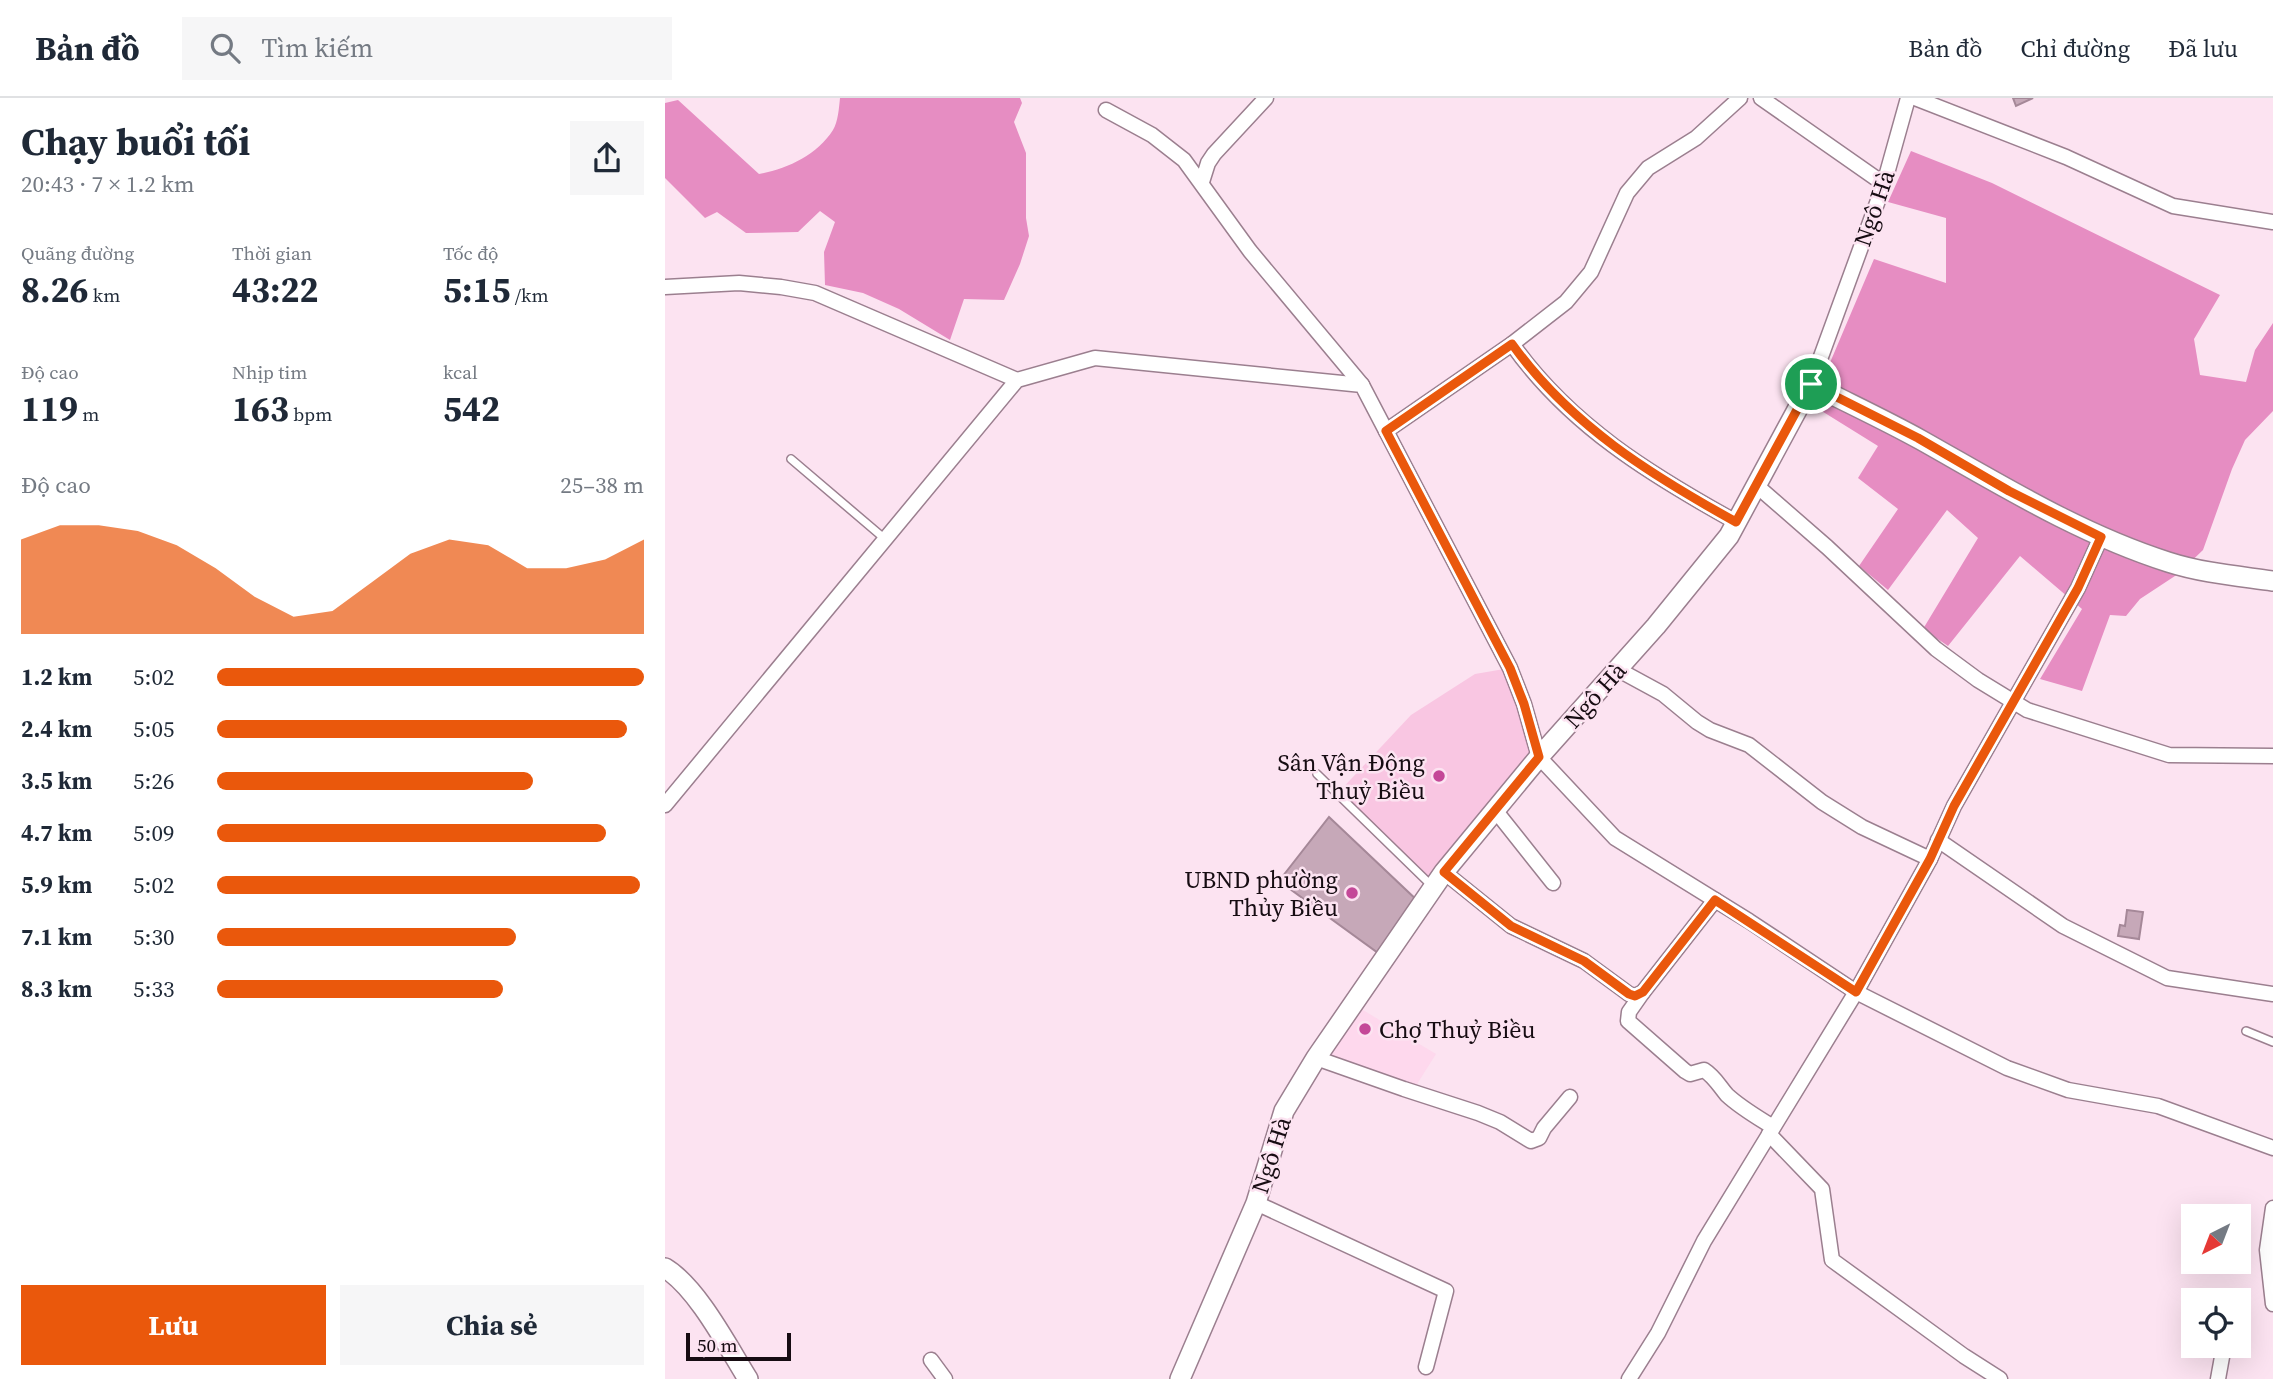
<!DOCTYPE html>
<html lang="vi">
<head>
<meta charset="utf-8">
<style>
  body { margin:0; font-family:"Source Serif 4",serif; background:#f6f6f7; color:#1f2937; height:100vh; display:flex; flex-direction:column; font-size:26px; white-space:nowrap }
  * { box-sizing:border-box; margin:0 }
  p { font-size:23px; color:#747a83 }
  .icon { flex:none; width:38px; height:38px; fill:none; stroke:currentColor; stroke-width:2; stroke-linecap:round; stroke-linejoin:round }
  .map { position:relative; flex:1; overflow:hidden }
  .details { display:flex; flex-direction:column; background:#fff; width:665px }
  .details>* { flex:none }
  .needle { width:46px; rotate:222deg }
  .controls { position:absolute; left:1516px; top:1106px; display:grid; gap:14px }
  .controls a { display:grid; place-items:center; width:70px; height:70px; border-radius:0px; background:#fff; box-shadow:0 7px 28px #0002; font-size:35px }
  .scale { position:absolute; left:21px; bottom:18px; width:105px; box-sizing:border-box; padding-left:7px; border:4px solid #160c12; border-top:0; font-size:19px; line-height:24px; white-space:nowrap; color:#160c12; -webkit-text-stroke:5px #fce3f1; paint-order:stroke }
  .pin { position:absolute; display:grid; place-items:center; width:60px; height:60px; color:#fff; margin:-30px; border:4px solid #fff; border-radius:50%; box-shadow:0 2px 7px #0007 }
  .round { display:grid; place-items:center; flex:none; width:74px; height:74px; border-radius:0px; background:#f6f6f7 }
  .overview { display:flex; align-items:center; justify-content:space-between; height:119px; padding:0 21px }
  h1 { font-size:38px; font-weight:700; line-height:52px }
  .stats { display:grid; grid-template-columns:repeat(3,1fr); gap:10px; height:119px; padding:7px 21px }
  .stats div { display:grid; align-content:center }
  .stats b { font-size:35px; font-weight:700 }
  .stats small { font-size:19px; font-weight:400 }
  .stats p { font-size:19px }
  .chart { height:196px; padding:14px 21px }
  .chart p { display:flex; justify-content:space-between }
  .chart svg { width:100%; height:126px; margin-top:7px; fill:#ea580c; opacity:.7 }
  .primary-button { display:flex; gap:14px; margin-top:auto; padding:14px 21px }
  .primary-button a { flex:1; height:80px; border-radius:0px; background:#ea580c; color:#fff; font-size:28px; font-weight:700; line-height:80px; text-align:center }
  .primary-button a+a { background:#f6f6f7; color:#1f2937 }
  ul { padding:0 21px; list-style:none; font-size:23px }
  li { display:grid; grid-template-columns:112px 84px 1fr; align-items:center; height:52px }
  li i { height:18px; border-radius:9px; background:#ea580c }
  header { display:flex; align-items:center; gap:42px; box-sizing:border-box; height:98px; padding:0 35px; background:#fff; border-bottom:2px solid #e0e1e3 }
  header strong { font-size:33px }
  nav { display:flex; gap:38px; margin-inline-start:auto; font-size:24px }
  .search { width:490px; height:63px; background:#f6f6f7; display:flex; align-items:center; gap:18px; box-sizing:border-box; padding:0 24px; border-radius:0px; color:#747a83; font-size:26px }
  main { display:flex; flex:1; min-height:0 }
  .map>svg:first-child { display:block }
</style>
</head>
<body>
<header>
<strong>Bản đồ</strong>
<div class="search"><svg class="icon" aria-label="search" viewBox="0 0 24 24"><circle cx="10" cy="10" r="6"/><path d="M15 15l6 6"/></svg>Tìm kiếm</div>
<nav><a>Bản đồ</a><a>Chỉ đường</a><a>Đã lưu</a></nav>
</header>
<main>
<section class="details">
<div class="overview"><div><h1>Chạy buổi tối</h1><p>20:43 · 7 × 1.2 km</p></div><a class="round"><svg class="icon" aria-label="share" viewBox="0 0 24 24"><path d="M12 15V3M7 8l5-5 5 5M5 13v7h14v-7"/></svg></a></div>
<div class="stats">
<div><p>Quãng đường</p><b>8.26<small> km</small></b></div>
<div><p>Thời gian</p><b>43:22</b></div>
<div><p>Tốc độ</p><b>5:15<small> /km</small></b></div>
</div>
<div class="stats">
<div><p>Độ cao</p><b>119<small> m</small></b></div>
<div><p>Nhịp tim</p><b>163<small> bpm</small></b></div>
<div><p>kcal</p><b>542</b></div>
</div>
<div class="chart"><p><span>Độ cao</span>25–38 m</p>
<svg viewBox="0 0 160 44" preserveAspectRatio="none"><path d="M0 44V11L10 6L20 6L30 8L40 13L50 21L60 31L70 38L80 36L90 26L100 16L110 11L120 13L130 21L140 21L150 18L160 11V44z"/></svg>
</div>
<ul>
<li><b>1.2 km</b>5:02<i style="width:100%"></i></li>
<li><b>2.4 km</b>5:05<i style="width:96%"></i></li>
<li><b>3.5 km</b>5:26<i style="width:74%"></i></li>
<li><b>4.7 km</b>5:09<i style="width:91%"></i></li>
<li><b>5.9 km</b>5:02<i style="width:99%"></i></li>
<li><b>7.1 km</b>5:30<i style="width:70%"></i></li>
<li><b>8.3 km</b>5:33<i style="width:67%"></i></li>
</ul>
<div class="primary-button"><a>Lưu</a><a>Chia sẻ</a></div>
</section>
<div class="map">
<svg width="1608" height="1281" viewBox="0 0 1608 1281">
  <rect width="100%" height="100%" fill="#fce3f1"/>
  <polygon fill="#fed8ed" points="688,906 771,956 747,994 651,960"/>
  <polygon fill="#f9c6e2" points="845,570 874,659 769,789 672,696 746,617 810,576"/>
  <g fill="#e68dc2">
    <path d="M 175,0 L 355,0 L 357,5 L 349,24 L 361,55 L 361,120 L 364,138 L 355,166 L 339,202 L 299,201 L 285,242 L 234,211 L 198,195 L 160,187 L 159,154 L 170,124 L 155,113 L 133,134 L 81,135 L 52,114 L 40,120 L 0,80 L 0,5 L 13,2 L 94,76 C 122,71 152,57 168,32 C 173,24 174,10 175,0 Z"/>
    <polygon points="1246,53 1327,85 1555,197 1529,241 1535,277 1581,284 1590,252 1608,225 1608,313 1580,342 1567,371 1538,452 1513,476 1475,501 1461,518 1445,517 1417,593 1375,581 1417,511 1355,458 1283,548 1258,531 1313,440 1282,412 1223,492 1194,468 1233,411 1193,380 1213,348 1147,307 1209,161 1281,185 1281,120 1223,104"/>
  </g>
  <g fill="#c6a8b8" stroke="#a58898" stroke-width="2">
    <polygon points="1348,0 1368,0 1351,8"/>
    <polygon points="664,719 757,807 720,860 614,783"/>
    <polygon points="1462,812 1478,814 1474,841 1453,838 1455,827 1460,828"/>
  </g>
  <g fill="none" stroke-linecap="round" stroke-linejoin="round">
    <g stroke="#9b7f8f" stroke-width="10">
      <g id="lane">
        <polyline points="126,361 220,441"/>
        <polyline points="652,676 768,789"/>
        <polyline points="1581,933 1608,944"/>
      </g>
    </g>
    <g stroke="#9b7f8f" stroke-width="17">
      <g id="street">
        <polyline points="1096,0 1219,86"/>
        <polyline points="1250,0 1401,59 1508,108 1608,124"/>
        <polyline points="441,12 487,37 519,62 585,153 697,287"/>
        <polyline points="537,84 543,65 549,56 601,0"/>
        <polyline points="0,189 74,185 116,189 150,195 352,282"/>
        <path d="M 847,246 C 904,327 986,377 1071,424"/>
        <polyline points="1146,286 1219,86 1243,0"/>
        <polyline points="721,333 847,246 901,204 926,174 962,95 983,70 1031,40 1075,0"/>
        <polyline points="1092,388 1162,449 1271,551 1313,582 1362,612 1504,657 1608,658"/>
        <polyline points="952,571 998,596 1032,624 1045,632 1084,647 1157,704 1197,729 1265,761"/>
        <polyline points="0,707 352,282 430,260 697,287 845,570 859,606 874,659 950,740 1084,823 1191,894 1342,970 1403,992 1493,1008 1608,1050"/>
        <polyline points="830,712 888,785"/>
        <polyline points="1273,742 1398,828 1502,880 1608,896"/>
        <polyline points="779,774 846,828 919,863 964,896 970,898 978,894 1050,802"/>
        <path d="M 978,894 L 964,914 L 963,923 L 1020,973 L 1025,976 L 1039,972 C 1050,979 1054,988 1062,997 C 1076,1010 1092,1019 1108,1029"/>
        <polyline points="651,960 739,991 813,1015 835,1024 866,1043 874,1040 879,1030 905,999"/>
        <polyline points="1104,1036 1157,1091 1167,1162 1299,1258 1335,1281"/>
        <polyline points="591,1105 781,1193 761,1269"/>
        <polyline points="1608,1110 1602,1152 1608,1206"/>
        <polyline points="266,1262 280,1281"/>
        <polyline points="964,1281 993,1235 1039,1143 1191,894 1265,761 1289,708 1413,490 1436,439"/>
        <polyline points="1553,1281 1559,1248"/>
      </g>
    </g>
    <g stroke="#9b7f8f" stroke-width="22">
      <g id="secondary">
        <path d="M 0,1170 C 32,1189 63,1249 83,1281"/>
        <path d="M 515,1281 L 591,1105 L 619,1013 L 651,960 L 779,774 L 874,659 L 991,528 L 1064,438 L 1146,286 C 1183,305 1220,322 1256,342 C 1336,387 1415,436 1503,464 C 1537,475 1573,478 1608,483"/>
      </g>
    </g>
    <use href="#lane" stroke="#fff" stroke-width="7"/>
    <use href="#street" stroke="#fff" stroke-width="14"/>
    <use href="#secondary" stroke="#fff" stroke-width="19"/>
  </g>
  <g fill="none" stroke-linecap="round" stroke-linejoin="round">
    <g stroke="#fff" stroke-width="14">
      <path id="route" d="M 847,246 C 905,327 986,377 1071,424 L 1146,286 L 1253,340 L 1344,393 L 1436,439 L 1413,490 L 1289,708 L 1265,761 L 1191,894 L 1050,802 L 978,894 L 970,898 L 964,896 L 919,863 L 846,828 L 779,774 L 874,659 L 859,606 L 845,570 L 721,333 Z"/>
    </g>
    <use href="#route" stroke="#ea580c" stroke-width="9"/>
  </g>
  <g fill="#c44898" stroke="#fce3f1" stroke-width="2.5">
    <circle cx="774" cy="678" r="7"/>
    <circle cx="687" cy="795" r="7"/>
    <circle cx="700" cy="931" r="7"/>
  </g>
  <g text-anchor="middle" dominant-baseline="central" stroke-width="5" stroke-linejoin="round" paint-order="stroke">
    <g font-size="24" fill="#160c12" stroke="#fce3f1">
      <text transform="translate(1209 110) rotate(-71)">Ngô Hà</text>
      <text transform="translate(930 597) rotate(-48)">Ngô Hà</text>
      <text transform="translate(606 1057) rotate(-72)">Ngô Hà</text>
    </g>
    <g font-size="24" fill="#160c12" stroke="#fce3f1" text-anchor="end">
      <text x="760" y="664">Sân Vận Động<tspan x="760" dy="28">Thuỷ Biều</tspan></text>
      <text x="673" y="781">UBND phường<tspan x="673" dy="28">Thủy Biều</tspan></text>
      <text x="714" y="931" text-anchor="start">Chợ Thuỷ Biều</text>
    </g>
  </g>
</svg>
<div class="controls">
<a><svg class="needle" viewBox="-14 -14 28 28"><path d="M0-13l5 13h-10z" fill="#e53935"/><path d="M0 13l5-13h-10z" fill="#747a83"/></svg></a>
<a><svg class="icon" aria-label="locate" viewBox="0 0 24 24"><circle cx="12" cy="12" r="6"/><path d="M12 2v4M12 18v4M2 12h4M18 12h4"/></svg></a>
</div>
<div class="scale">50 m</div>
<div class="pin" style="left:1146px;top:286px;background:#1e9e55"><svg class="icon" aria-label="arrive" viewBox="0 0 24 24"><path d="M6 21V4h12l-3 4 3 4H6"/></svg></div>
</div>
</main>
</body>
</html>
